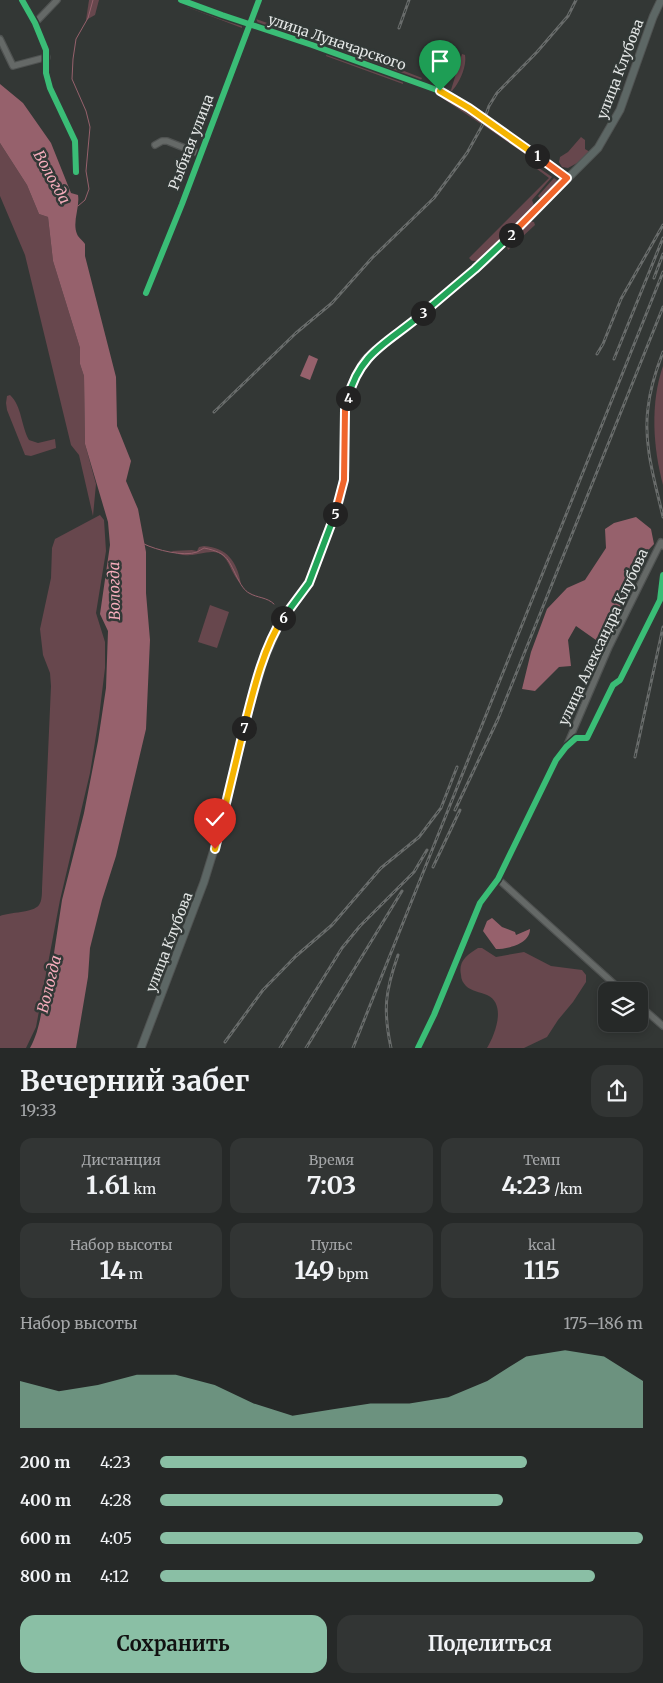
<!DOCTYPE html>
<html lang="ru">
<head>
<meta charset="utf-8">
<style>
  body { margin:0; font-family:Merriweather,serif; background:#323534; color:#f1f3f6; height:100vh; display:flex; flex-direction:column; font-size:19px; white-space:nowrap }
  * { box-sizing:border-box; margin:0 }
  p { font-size:16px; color:#a4a6a8 }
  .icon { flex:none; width:28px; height:28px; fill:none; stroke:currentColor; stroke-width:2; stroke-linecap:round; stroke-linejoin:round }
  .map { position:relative; height:1048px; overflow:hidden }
  .side { display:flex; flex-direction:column; background:#262928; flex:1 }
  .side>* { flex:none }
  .fabs { position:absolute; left:598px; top:982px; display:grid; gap:10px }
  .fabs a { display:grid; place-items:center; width:50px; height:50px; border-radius:10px; background:#262928; box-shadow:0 2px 8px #0003,0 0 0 1px #424545; font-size:25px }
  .pin { position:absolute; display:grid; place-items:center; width:42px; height:42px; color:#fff; margin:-51px -21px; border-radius:50% 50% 50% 0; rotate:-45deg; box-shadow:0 0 5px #0007 }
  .pin .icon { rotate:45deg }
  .km { position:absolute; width:25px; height:25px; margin:-12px; border-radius:50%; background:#222; color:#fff; font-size:14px; line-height:25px; text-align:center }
  .round { display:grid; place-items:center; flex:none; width:52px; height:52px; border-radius:15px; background:#323534 }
  .overview { display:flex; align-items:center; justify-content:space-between; height:85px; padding:0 20px }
  h1 { font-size:28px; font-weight:700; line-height:38px }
  .stats { display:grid; grid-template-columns:repeat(3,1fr); gap:8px; height:85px; padding:5px 20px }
  .stats div { display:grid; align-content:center; border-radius:12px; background:#323534; text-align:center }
  .stats b { font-size:25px; font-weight:700 }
  .stats small { font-size:14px; font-weight:400 }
  .stats p { font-size:14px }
  .chart { height:140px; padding:10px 20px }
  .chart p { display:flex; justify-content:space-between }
  .chart svg { width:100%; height:90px; margin-top:5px; fill:#8abfa5; opacity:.7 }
  .action { display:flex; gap:10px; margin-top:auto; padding:10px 20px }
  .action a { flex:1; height:58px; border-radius:15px; background:#8abfa5; color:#111; font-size:20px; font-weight:700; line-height:58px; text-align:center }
  .action a+a { background:#323534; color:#f1f3f6 }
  ul { padding:0 20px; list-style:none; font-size:16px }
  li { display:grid; grid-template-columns:80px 60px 1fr; align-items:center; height:38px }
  li i { height:12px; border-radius:6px; background:#8abfa5 }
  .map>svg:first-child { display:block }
</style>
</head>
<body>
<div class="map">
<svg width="663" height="1048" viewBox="0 0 663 1048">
  <rect width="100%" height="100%" fill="#333735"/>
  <g fill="#67474d">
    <polygon points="89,0 99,0 95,15 86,20"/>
    <polygon points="188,6 242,24 242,28 187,7"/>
    <polygon points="256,19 293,32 289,35 259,25"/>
    <polygon points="346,48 422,78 421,80 411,78 344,54"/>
    <polygon points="327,53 391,76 403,82 403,84 326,56"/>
    <path d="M 462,54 L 465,55 C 467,67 459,84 451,92 L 445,90 L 445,88 L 451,90 Z"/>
    <polygon points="443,95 483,120 481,124 442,98"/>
    <polygon points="485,122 502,136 533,158 535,161 483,125"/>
    <polygon points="581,137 585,140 585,149 590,152 579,162 568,168 562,167 559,162 560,157 568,152"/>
    <polygon points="0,143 27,185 39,214 48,217 53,261 80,348 80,364 84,376 85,444 96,484 93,516 79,455 71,445 25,255 0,196"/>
    <polygon points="539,168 552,177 532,200 534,205 478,261 472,261 469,258 549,178 537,169"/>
    <polygon points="554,178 557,180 556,183 540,198 538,196"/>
    <polygon points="528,221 534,222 535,225 508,250 506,244"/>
    <path d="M 663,366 L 663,485 C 653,448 650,403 663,366 Z"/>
    <path d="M 10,395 C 22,406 21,426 29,440 L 38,443 L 55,439 L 56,448 L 31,456 L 25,455 L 7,410 L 6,403 L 7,396 Z"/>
    <path d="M 100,515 L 104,520 L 106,551 L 96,613 L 105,642 L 105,668 L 99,717 L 90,773 L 60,900 L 36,1027 L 26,1048 L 0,1048 L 0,916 C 10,912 33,913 39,905 C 42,901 42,893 42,889 L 51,686 L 50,673 L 43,655 L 40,629 L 51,578 L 52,548 L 55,539 Z"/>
    <path d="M 204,546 C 227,548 237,561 241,584 C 232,575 231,565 224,557 C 215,547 201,555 190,555 C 183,556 177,554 171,551 L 192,550 L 197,551 L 199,547 Z"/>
    <polygon points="210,605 229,612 217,648 198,642"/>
    <path d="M 478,948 L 482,948 L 496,957 L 524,952 L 551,966 L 582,970 L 586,975 L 586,982 L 573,1002 L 558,1020 L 547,1037 L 524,1048 L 487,1048 C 495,1035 507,1004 487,995 C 480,992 471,991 466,986 C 463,983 461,979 461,975 C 458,961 467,955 478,948 Z"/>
  </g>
  <g fill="#96616c">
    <path d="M 0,84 L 23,103 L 51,143 L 71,193 L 78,195 C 80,208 72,222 77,234 C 78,237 83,241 85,244 L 85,256 L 116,377 L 117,426 L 131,461 L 126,481 L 138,509 L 146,552 L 146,593 L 150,640 L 146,729 L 116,856 L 102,900 L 90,948 L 88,977 L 76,1048 L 30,1048 C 43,1025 41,998 51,973 L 62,900 L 84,813 L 98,741 L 106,688 L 108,631 L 100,614 L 110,545 L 108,522 L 85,444 L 84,376 L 80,364 L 80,348 L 53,261 L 48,217 L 39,214 L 27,185 L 0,143 Z"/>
    <polygon points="309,355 318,359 310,380 300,376"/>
    <polygon points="636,517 651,529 654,544 639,560 632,585 603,645 576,626 568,640 571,666 559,667 535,691 522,689 531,652 547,609 567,588 585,580 606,548 605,529 614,523"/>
    <path d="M 492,918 L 502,927 L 515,932 L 516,935 L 530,929 C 530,944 508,949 496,949 L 483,931 L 487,921 Z"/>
  </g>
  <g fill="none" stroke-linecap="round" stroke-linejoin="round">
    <g stroke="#96616c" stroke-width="1">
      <polyline points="78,206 85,200 89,189 86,171 90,127 86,111 72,79 73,59 76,39 88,18 93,0"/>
      <path d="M 144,544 C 156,550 184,557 197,552 C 199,551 202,549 204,548 C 229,553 228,560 239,581 C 241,585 245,591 249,593 C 257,598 267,597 274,604"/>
    </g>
    <g stroke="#505352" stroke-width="8">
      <g id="minor">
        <polyline points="22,0 35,23 46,50 46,73 50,88 75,141 76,172"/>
        <polyline points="181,0 222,15 312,45 448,94 543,160 567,179"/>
        <polyline points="35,23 57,0"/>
        <polyline points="0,39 13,66 47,57"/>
        <polyline points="155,145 162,141 167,141 200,154"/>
        <polyline points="146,293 182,204 259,0"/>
        <polyline points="567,745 609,647 661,542 663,546"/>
        <polyline points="498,879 622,991"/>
        <polyline points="639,1005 663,1026"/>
        <polyline points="418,1048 434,1015 480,903 498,879 556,760 566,747 576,738 587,738 613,685 620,680 660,600 663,575"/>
      </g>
    </g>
    <g stroke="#505352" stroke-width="9">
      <polyline id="major" points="141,1048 204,882 220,830 247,716 264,659 280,623 302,593 312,576 340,499 345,470 345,410 350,390 357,373 364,361 374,351 408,326 486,260 598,148 620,110 653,17 661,0"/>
    </g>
    <use href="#minor" stroke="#656967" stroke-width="5.5"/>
    <use href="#major" stroke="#5d6765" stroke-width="7"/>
    <g stroke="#696c6b" stroke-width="3">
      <g id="rail">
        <polyline points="399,28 409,0"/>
        <polyline points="654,278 663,254"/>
        <path d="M 663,352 C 656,370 650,389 648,408 C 643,444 655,482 663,517"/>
        <polyline points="597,354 603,344 621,299 663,225"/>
        <polyline points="614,359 663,238"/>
        <polyline points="214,412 296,333 332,303 372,258 434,198 467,153 482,126 489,106 497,93 537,52 568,16 576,0"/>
        <polyline points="635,757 663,627"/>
        <polyline points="455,810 498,719 663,307"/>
        <polyline points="433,867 460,810"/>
        <polyline points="225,1042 263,990 296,956 332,925 381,868 419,837 441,808 457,767"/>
        <polyline points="280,1048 342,948 360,926 414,872 427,850"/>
        <polyline points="306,1048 402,891"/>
        <polyline points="353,1048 663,272"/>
        <path d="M 391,1048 C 383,1010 385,992 398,955"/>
      </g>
    </g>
    <use href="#rail" stroke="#323836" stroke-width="1" stroke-dasharray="4" stroke-linecap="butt"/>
    <g stroke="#323836" stroke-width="9">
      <g id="cycleway">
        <polyline points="22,0 35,23 46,50 46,73 50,88 75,141 76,172"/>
        <polyline points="181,0 222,15 312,45 448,94 543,160 567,179"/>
        <polyline points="146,293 182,204 259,0"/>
        <polyline points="418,1048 434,1015 480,903 498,879 556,760 566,747 576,738 587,738 613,685 620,680 660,600 663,575"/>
      </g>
    </g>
    <use href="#cycleway" stroke="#3abd76" stroke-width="6"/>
  </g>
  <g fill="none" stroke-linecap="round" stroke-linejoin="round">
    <g stroke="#fff" stroke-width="10">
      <polyline id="split-1" points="440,91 469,108 537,156"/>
    </g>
    <g stroke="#fff" stroke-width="10">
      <polyline id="split-2" points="511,235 567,178 537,156"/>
    </g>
    <g stroke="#fff" stroke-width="10">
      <polyline id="split-3" points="423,313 475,269 511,235"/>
    </g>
    <g stroke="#fff" stroke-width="10">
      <path id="split-4" d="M 348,398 C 360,351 390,342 423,313"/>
    </g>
    <g stroke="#fff" stroke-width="10">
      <polyline id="split-5" points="335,514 344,480 345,410 348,398"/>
    </g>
    <g stroke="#fff" stroke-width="10">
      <polyline id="split-6" points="283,618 309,583 335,514"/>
    </g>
    <g stroke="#fff" stroke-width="10">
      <path id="split-7" d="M 244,728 C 253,692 263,648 283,618"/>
    </g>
    <g stroke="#fff" stroke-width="10">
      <polyline id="split-8" points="215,849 244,728"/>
    </g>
    <use href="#split-1" stroke="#f5b400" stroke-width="6"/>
    <use href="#split-2" stroke="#f0652b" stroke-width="6"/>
    <use href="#split-3" stroke="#22a559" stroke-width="6"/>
    <use href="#split-4" stroke="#22a559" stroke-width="6"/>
    <use href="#split-5" stroke="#f0652b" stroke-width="6"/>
    <use href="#split-6" stroke="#22a559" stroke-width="6"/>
    <use href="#split-7" stroke="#f5b400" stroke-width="6"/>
    <use href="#split-8" stroke="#f5b400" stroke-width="6"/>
  </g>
  <g text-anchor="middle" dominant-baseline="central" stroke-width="5" stroke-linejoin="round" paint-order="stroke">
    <g font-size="14" fill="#e3e6e5" stroke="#323836">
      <text transform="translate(337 42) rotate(19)">улица Луначарского</text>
      <text transform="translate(620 69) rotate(-69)">улица Клубова</text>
      <text transform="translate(191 142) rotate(-69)">Рыбная улица</text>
      <text transform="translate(603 637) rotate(-65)">улица Александра Клубова</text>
      <text transform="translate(169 942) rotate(-69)">улица Клубова</text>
    </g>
    <g font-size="15" font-style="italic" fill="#f6adbc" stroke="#323836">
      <text transform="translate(52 177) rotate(61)">Вологда</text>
      <text transform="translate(114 591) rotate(-91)">Вологда</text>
      <text transform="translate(49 984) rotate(-76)">Вологда</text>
    </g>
  </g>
</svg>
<div class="fabs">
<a><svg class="icon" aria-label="layers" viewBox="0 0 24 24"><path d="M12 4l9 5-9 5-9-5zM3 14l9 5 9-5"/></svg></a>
</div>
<div class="pin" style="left:440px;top:91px;background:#1e9e55"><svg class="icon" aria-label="arrive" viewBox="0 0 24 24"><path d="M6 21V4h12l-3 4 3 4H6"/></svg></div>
<div class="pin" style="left:215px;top:849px;background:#d93025"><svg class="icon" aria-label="check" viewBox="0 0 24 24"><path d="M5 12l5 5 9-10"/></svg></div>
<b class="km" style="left:537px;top:156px">1</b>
<b class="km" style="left:511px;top:235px">2</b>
<b class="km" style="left:423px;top:313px">3</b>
<b class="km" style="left:348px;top:398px">4</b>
<b class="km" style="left:335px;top:514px">5</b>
<b class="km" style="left:283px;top:618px">6</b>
<b class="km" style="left:244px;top:728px">7</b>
</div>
<section class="side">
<div class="overview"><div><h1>Вечерний забег</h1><p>19:33</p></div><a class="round"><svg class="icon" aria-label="share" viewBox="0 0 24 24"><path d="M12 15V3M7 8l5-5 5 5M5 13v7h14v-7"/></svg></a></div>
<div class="stats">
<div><p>Дистанция</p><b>1.61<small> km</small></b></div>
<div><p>Время</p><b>7:03</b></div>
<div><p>Темп</p><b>4:23<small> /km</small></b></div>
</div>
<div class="stats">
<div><p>Набор высоты</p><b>14<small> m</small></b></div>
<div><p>Пульс</p><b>149<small> bpm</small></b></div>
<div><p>kcal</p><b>115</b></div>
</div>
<div class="chart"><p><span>Набор высоты</span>175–186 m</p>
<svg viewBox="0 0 160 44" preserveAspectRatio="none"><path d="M0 44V21L10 26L20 23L30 18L40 18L50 23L60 32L70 38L80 35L90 32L100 32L110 29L120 21L130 9L140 6L150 9L160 21V44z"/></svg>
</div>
<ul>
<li><b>200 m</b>4:23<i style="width:76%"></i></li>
<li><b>400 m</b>4:28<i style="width:71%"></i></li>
<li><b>600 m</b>4:05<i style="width:100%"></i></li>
<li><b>800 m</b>4:12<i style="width:90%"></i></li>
</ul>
<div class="action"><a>Сохранить</a><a>Поделиться</a></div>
</section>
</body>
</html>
